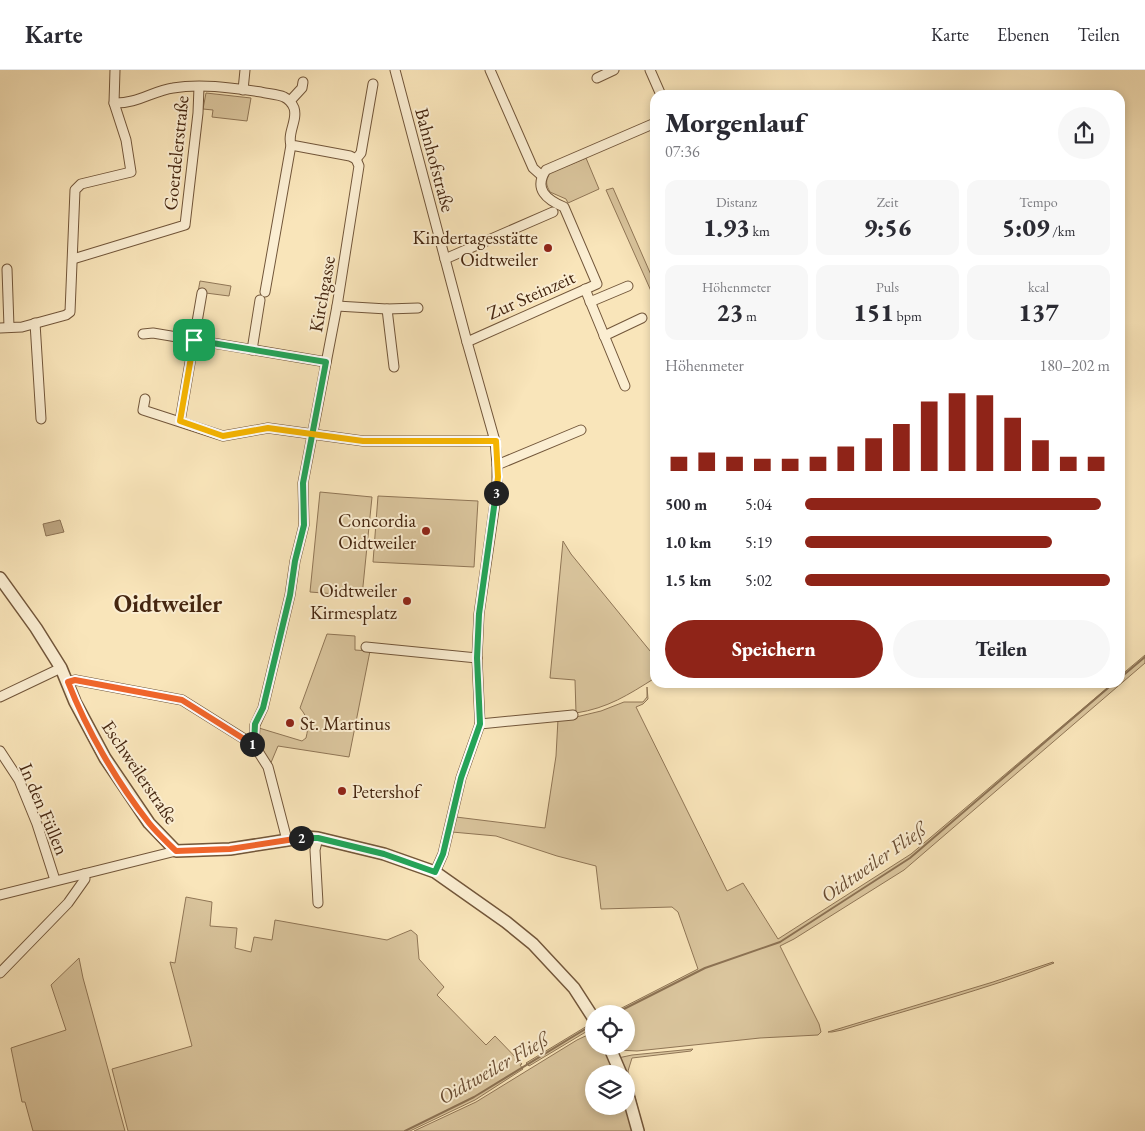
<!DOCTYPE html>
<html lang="de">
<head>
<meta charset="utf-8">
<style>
  body { margin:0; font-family:"EB Garamond",serif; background:#f7f7f7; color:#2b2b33; height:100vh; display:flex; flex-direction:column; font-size:19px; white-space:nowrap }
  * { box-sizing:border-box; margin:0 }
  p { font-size:16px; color:#7c7c81 }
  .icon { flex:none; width:28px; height:28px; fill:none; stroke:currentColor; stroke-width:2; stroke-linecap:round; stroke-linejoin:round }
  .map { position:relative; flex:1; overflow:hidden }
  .drawer { position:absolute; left:650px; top:20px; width:475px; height:598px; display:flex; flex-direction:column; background:#fff; border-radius:15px; box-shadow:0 2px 8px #0003 }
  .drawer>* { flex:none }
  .tools { position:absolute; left:585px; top:935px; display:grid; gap:10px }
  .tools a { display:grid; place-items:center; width:50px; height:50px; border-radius:50%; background:#fff; box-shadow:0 2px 8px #0003; font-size:25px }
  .pin { position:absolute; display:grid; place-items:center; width:42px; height:42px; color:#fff; margin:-21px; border-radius:10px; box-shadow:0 2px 8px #0006 }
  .km { position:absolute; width:25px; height:25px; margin:-12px; border-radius:50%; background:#222; color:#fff; font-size:14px; line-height:25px; text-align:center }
  .round { display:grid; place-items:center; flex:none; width:52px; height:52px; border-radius:26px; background:#f7f7f7 }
  .overview { display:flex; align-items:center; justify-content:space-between; height:85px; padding:0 15px }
  h1 { font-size:28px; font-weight:800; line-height:38px }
  .metrics { display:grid; grid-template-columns:repeat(3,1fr); gap:8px; height:85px; padding:5px 15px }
  .metrics div { display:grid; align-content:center; border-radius:12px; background:#f7f7f7; text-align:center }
  .metrics b { font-size:25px; font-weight:800 }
  .metrics small { font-size:14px; font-weight:400 }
  .metrics p { font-size:14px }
  .chart { height:140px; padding:10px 15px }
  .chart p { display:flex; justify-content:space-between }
  .chart svg { width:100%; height:90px; margin-top:5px; stroke:#8f2418; stroke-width:6 }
  .primary-button { display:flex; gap:10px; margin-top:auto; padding:10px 15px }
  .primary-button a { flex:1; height:58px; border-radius:30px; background:#8f2418; color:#fff; font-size:20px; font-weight:800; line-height:58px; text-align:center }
  .primary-button a+a { background:#f7f7f7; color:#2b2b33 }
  ul { padding:0 15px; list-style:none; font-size:16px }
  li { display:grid; grid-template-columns:80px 60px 1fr; align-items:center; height:38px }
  li i { height:12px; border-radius:6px; background:#8f2418 }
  header { display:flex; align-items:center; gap:30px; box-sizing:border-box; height:70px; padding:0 25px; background:#fff; border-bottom:1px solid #e1e1e2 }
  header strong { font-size:24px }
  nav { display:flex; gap:28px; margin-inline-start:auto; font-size:18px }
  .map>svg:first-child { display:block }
</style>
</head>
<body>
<header>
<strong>Karte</strong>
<nav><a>Karte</a><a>Ebenen</a><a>Teilen</a></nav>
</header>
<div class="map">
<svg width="1145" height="1061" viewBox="0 0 1145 1061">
  <rect width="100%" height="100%" fill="#f9e5ba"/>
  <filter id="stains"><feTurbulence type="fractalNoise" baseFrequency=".004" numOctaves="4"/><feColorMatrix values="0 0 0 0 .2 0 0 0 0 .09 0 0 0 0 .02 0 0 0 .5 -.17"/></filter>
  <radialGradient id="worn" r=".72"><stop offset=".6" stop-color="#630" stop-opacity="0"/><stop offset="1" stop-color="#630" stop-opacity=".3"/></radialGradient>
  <g fill="#dac59d" stroke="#907656">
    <polygon points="206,23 251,28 247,51 212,47 213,40 203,39"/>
    <path d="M 586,88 L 599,119 L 568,133 L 566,129 L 550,122 C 546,115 545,111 550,103 Z"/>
    <polygon points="613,118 655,214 655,230 606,120"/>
    <polygon points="200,211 231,216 229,226 198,222"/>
    <polygon points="320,422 372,427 362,526 310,522"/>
    <polygon points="378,426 478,431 474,497 373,492"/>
    <path d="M 563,471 L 571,484 L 655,587 L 655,608 C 628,625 608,638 576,643 L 575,610 L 550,608 Z"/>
    <path d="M 327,564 L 355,566 L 355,580 L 370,581 L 349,687 L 278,676 L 270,695 L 260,673 L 259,658 L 302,671 L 306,668 C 309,655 309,649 300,638 Z"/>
    <polygon points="1145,585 1145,593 904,800 794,869 780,876 819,954 821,962 818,965 760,968 637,981 618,980 615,976 626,976 626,944 610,944 698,899 678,842 672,837 601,839 596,796 557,786 496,766 452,762 456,747 545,758 556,686 558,649 576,647 601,641 624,632 643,632 647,627 647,617 648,629 643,634 636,637 727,821 743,813 778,869 911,784 1113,613 1120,612 1120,606"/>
    <polygon points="186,827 212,832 210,856 237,858 235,878 251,882 254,867 272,870 275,850 387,870 411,860 417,865 419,889 444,917 437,925 486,975 495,966 522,994 520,995 523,999 475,1030 410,1061 128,1061 112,999 192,976 170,892 175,893"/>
    <polygon points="79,888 83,908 125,1061 33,1061 25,1032 22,1032 11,978 66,960 51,915"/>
    <path d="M 1053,892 L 1054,893 C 985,920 913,938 842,960 L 832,962 L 828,962 L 993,912 Z"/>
    <polygon points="592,953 594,957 529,996 526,993"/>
    <polygon points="594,962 594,976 605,976 617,1004 594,1004 594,1036 626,1036 635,1061 414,1061 476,1032 577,970"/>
    <polygon points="693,979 691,981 632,988 628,1001 644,1061 640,1061 626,1004 618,988 632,985"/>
  </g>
  <polygon fill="#bca480" stroke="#8c7253" points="60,450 64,462 46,466 43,454"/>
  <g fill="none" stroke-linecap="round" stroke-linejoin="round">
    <g stroke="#8c7253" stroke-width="2">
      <polyline points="1120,608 1145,587"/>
      <polyline points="614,944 705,898 780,872 910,788 1115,612"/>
      <polyline points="405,1061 474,1027 592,955"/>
    </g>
    <g stroke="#72563a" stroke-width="11">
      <g id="minor">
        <polyline points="395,0 467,272 495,371 497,395 497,419 479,544 477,588 480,654 461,708 443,784 435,802"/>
        <polyline points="490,0 533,98 542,106"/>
        <polyline points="650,0 661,25"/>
        <polyline points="597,8 614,0"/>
        <polyline points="243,20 245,0"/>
        <polyline points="290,31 302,18 303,12"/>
        <path d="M 114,33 C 136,34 153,21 173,18 C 201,13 233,18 261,22 C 268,24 277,24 284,27 C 288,29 292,33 294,38 C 298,50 287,63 291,75 L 350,86 L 356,89"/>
        <polyline points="356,89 361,83 373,14"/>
        <polyline points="73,189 185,155 198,43 199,17"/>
        <polyline points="445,189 553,142"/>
        <polyline points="7,199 9,257"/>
        <polyline points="585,219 625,316"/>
        <polyline points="265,222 291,75"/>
        <polyline points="590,232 628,216"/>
        <polyline points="337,236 387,239 418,238"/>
        <polyline points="387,239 394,297"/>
        <polyline points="35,253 41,349"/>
        <polyline points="0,258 22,257 66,245 70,242 75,120 81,114 131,102 126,70 114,33 115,0"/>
        <polyline points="143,264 153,263 326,292"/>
        <polyline points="604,266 642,248"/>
        <path d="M 467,272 L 597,214 L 564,137 C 547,130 533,119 546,100 L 655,53"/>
        <polyline points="252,280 260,230"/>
        <polyline points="145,329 143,340 223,366 268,358 363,371 495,371"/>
        <polyline points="180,351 202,223"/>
        <polyline points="497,395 581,360"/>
        <polyline points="366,577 477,588"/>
        <polyline points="67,612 75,610 182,630 254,675 268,697 287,770"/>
        <polyline points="0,627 61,598"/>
        <polyline points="480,654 573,645"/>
        <polyline points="254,675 255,655 263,638 290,525 295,491 304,455 303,413 337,236 359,96 356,89"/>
        <polyline points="0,681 19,710 37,754 55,810"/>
        <polyline points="0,825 176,781"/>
        <polyline points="318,833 315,780 318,768"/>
        <polyline points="0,903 68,833 85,809 84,804"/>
      </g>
    </g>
    <g stroke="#72563a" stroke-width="14">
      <g id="tertiary">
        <polyline points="0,508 36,558 61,598 75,632 105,688 149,753 176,781 230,779 307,767 318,768 384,784 435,802 506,852 533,874 574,918 594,949"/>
        <polyline points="609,976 621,1004"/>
        <polyline points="626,1018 638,1061"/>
      </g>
    </g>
    <use href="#minor" stroke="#fbeed2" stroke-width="9"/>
    <use href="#tertiary" stroke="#fbeed2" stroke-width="11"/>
  </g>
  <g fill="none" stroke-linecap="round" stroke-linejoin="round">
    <g stroke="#fff" stroke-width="10">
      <polyline id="split-1" points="194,270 326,292 303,413 304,455 295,491 290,525 263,638 255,654 254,675 252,674"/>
    </g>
    <g stroke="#fff" stroke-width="10">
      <path id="split-2" d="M 252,674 L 182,630 L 75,610 L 68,612 C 87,661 117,712 149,753 C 157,763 167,772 176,781 L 230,779 L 301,768"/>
    </g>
    <g stroke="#fff" stroke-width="10">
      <polyline id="split-3" points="301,768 318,768 384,784 435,802 443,784 461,708 480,654 477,588 479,544 496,423"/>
    </g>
    <g stroke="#fff" stroke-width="10">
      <polyline id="split-4" points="194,270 180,351 223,366 268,358 363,371 496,371 498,407 496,423"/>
    </g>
    <use href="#split-1" stroke="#22a559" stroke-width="6"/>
    <use href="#split-2" stroke="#f0652b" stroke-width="6"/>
    <use href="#split-3" stroke="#22a559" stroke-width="6"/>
    <use href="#split-4" stroke="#f5b400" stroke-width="6"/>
  </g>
  <g fill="#8f2418" stroke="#fbeed2" stroke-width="2">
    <circle cx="548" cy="178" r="5"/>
    <circle cx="426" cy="461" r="5"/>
    <circle cx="407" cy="531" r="5"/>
    <circle cx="290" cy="653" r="5"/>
    <circle cx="342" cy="721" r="5"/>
  </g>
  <g text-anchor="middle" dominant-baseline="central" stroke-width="4" stroke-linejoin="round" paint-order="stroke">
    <g font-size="19" fill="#452610" stroke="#fbeed2">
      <text transform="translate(176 83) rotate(-84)">Goerdelerstraße</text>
      <text transform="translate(435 90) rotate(75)">Bahnhofstraße</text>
      <text transform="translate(322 224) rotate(-80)">Kirchgasse</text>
      <text transform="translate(531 225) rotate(-24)">Zur Steinzeit</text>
      <text transform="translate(140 702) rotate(56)">Eschweilerstraße</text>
      <text transform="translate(44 739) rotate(67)">In den Füllen</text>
    </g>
    <g font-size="19" fill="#452610" stroke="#fbeed2" text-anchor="end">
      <text x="538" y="167">Kindertagesstätte<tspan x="538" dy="22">Oidtweiler</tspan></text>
      <text x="416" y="450">Concordia<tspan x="416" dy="22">Oidtweiler</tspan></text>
      <text x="397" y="520">Oidtweiler<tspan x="397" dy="22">Kirmesplatz</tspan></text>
      <text x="300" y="653" text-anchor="start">St. Martinus</text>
      <text x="352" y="721" text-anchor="start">Petershof</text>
    </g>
    <g font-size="20" font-style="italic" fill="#694c32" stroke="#fbeed2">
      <text transform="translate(873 792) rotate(-35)">Oidtweiler Fließ</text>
      <text transform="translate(493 998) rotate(-30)">Oidtweiler Fließ</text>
    </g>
    <g font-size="24" font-weight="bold" fill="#452610" stroke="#fbeed2">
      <text x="168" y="533">Oidtweiler</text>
    </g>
  </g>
  <rect width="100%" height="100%" filter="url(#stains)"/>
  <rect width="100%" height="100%" fill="url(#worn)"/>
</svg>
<div class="tools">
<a><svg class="icon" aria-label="locate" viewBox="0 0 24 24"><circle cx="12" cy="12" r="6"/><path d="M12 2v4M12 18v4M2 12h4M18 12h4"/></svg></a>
<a><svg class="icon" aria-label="layers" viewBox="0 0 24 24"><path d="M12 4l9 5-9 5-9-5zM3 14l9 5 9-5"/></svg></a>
</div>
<div class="pin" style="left:194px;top:270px;background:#1e9e55"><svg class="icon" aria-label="arrive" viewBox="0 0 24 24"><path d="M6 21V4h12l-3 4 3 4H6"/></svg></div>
<b class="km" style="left:252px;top:674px">1</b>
<b class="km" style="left:301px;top:768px">2</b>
<b class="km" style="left:496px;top:423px">3</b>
<section class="drawer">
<div class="overview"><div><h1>Morgenlauf</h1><p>07:36</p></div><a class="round"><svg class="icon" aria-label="share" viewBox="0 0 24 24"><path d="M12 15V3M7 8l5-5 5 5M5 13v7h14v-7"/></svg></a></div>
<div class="metrics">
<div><p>Distanz</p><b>1.93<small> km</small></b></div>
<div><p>Zeit</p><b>9:56</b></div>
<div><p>Tempo</p><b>5:09<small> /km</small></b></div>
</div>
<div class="metrics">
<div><p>Höhenmeter</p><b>23<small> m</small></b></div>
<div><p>Puls</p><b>151<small> bpm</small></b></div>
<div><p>kcal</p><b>137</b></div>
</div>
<div class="chart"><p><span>Höhenmeter</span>180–202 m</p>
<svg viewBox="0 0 160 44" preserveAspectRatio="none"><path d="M5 44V37M15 44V35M25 44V37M35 44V38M45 44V38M55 44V37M65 44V32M75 44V28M85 44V21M95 44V10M105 44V6M115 44V7M125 44V18M135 44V29M145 44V37M155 44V37"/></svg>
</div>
<ul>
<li><b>500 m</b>5:04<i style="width:97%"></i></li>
<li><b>1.0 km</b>5:19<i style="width:81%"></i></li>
<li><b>1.5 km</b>5:02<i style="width:100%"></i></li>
</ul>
<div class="primary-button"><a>Speichern</a><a>Teilen</a></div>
</section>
</div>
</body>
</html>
